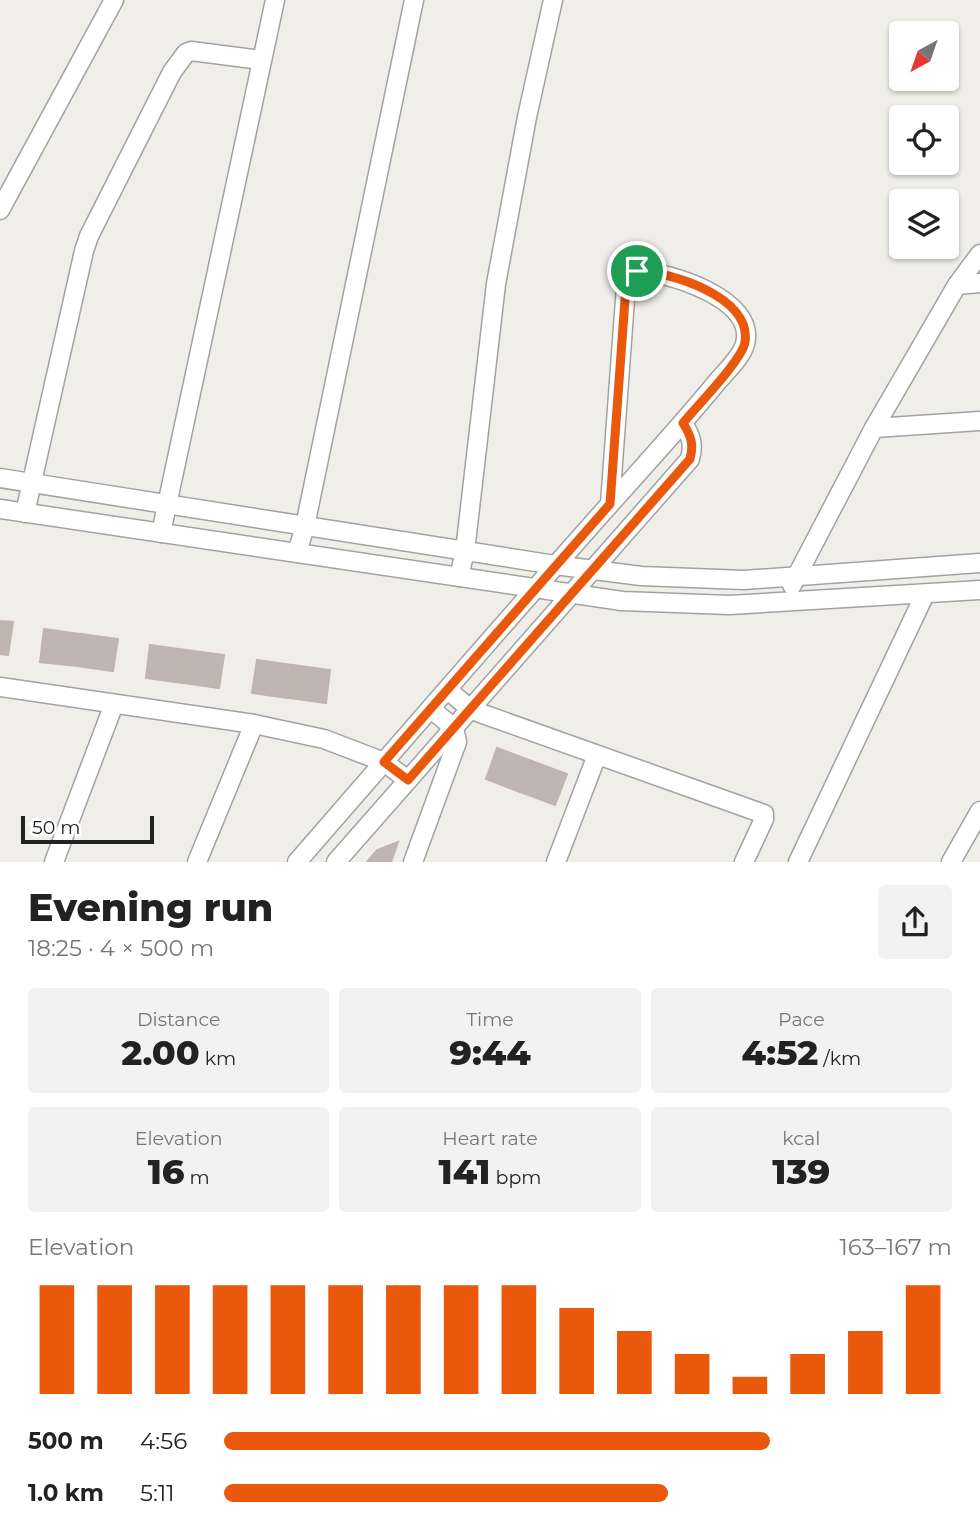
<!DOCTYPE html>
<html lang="en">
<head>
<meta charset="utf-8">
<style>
  body { margin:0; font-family:Montserrat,sans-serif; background:#f2f2f2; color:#222; height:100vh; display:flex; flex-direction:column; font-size:26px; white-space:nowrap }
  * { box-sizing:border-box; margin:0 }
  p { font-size:23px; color:#767676 }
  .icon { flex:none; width:38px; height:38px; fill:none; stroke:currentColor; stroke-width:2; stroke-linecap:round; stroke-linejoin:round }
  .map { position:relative; height:862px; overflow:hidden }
  .details { display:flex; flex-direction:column; background:#fff; flex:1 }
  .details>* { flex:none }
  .needle { width:46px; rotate:220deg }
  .tools { position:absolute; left:889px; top:21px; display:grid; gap:14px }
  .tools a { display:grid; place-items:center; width:70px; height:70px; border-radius:7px; background:#fff; box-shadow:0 2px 5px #0004; font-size:35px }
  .scale { position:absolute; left:21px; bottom:18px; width:133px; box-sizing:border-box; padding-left:7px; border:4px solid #212121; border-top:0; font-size:19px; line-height:24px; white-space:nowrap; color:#212121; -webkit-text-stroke:5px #fff; paint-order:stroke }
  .pin { position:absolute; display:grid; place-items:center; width:60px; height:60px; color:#fff; margin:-30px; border:4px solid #fff; border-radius:50%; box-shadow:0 2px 7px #0007 }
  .round { display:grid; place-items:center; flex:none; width:74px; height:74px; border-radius:7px; background:#f2f2f2 }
  .overview { display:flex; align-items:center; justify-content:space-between; height:119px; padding:0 28px }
  h1 { font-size:38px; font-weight:800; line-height:52px }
  .figures { display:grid; grid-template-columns:repeat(3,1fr); gap:10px; height:119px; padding:7px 28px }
  .figures div { display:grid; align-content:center; border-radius:7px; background:#f2f2f2; text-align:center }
  .figures b { font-size:35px; font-weight:800 }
  .figures small { font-size:19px; font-weight:400 }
  .figures p { font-size:19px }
  .chart { height:196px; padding:14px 28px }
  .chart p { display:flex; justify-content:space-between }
  .chart svg { width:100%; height:126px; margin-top:7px; stroke:#ea580c; stroke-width:6 }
  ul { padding:0 28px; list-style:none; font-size:23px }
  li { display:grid; grid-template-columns:112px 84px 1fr; align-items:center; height:52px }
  li i { height:18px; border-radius:9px; background:#ea580c }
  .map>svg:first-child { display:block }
</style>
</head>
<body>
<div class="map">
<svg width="980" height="862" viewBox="0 0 980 862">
  <rect width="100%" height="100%" fill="#f0eee8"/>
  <g fill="#beb7b1" stroke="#c1b5ab" stroke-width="2">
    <polygon points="0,621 13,622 8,655 0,654"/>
    <polygon points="44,629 81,634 77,666 40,662"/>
    <polygon points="81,634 118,639 113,671 77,666"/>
    <polygon points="150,645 187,650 183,683 146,678"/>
    <polygon points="187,650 224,655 219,688 183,683"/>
    <polygon points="257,660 293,665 289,698 252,693"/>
    <polygon points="293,665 330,670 326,703 289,698"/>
    <polygon points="497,748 532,761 520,792 486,779"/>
    <polygon points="532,761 567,774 555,805 520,792"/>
    <polygon points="398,842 391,862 367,862 377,850"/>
  </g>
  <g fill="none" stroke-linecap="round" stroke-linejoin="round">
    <g stroke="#a2a2a2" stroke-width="21">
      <g id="street">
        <polyline points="0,210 114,0"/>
        <polyline points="957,285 980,283"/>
        <polyline points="874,428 980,421"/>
        <polyline points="0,478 555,565 641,576 744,580 980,563"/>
        <polyline points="0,509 622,601 729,605 980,590"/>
        <polyline points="25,513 84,251 89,236 172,72 186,53 191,51 261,60"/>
        <polyline points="161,533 275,0"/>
        <polyline points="297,553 305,526 414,0"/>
        <polyline points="459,577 465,551 496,284 527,117 553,0"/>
        <polyline points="792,585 874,428 957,285 980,254"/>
        <polyline points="0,687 254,724 324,739 384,762 408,780"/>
        <polyline points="448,690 470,709 480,713 764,814 764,819 744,862"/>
        <polyline points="54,862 114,704"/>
        <polyline points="197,862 254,724"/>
        <path d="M 297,862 C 404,739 510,616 619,494 C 652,457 685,421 717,382 C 726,371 741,358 745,344 C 757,299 669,272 637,271 L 629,277 L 626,286 L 610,504"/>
        <path d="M 336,862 L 690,459 C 694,444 691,436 683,423"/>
        <polyline points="413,862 457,742 454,728 431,709"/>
        <polyline points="556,862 597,755"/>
        <polyline points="798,862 925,594"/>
        <polyline points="951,862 980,811"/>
      </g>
    </g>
    <use href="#street" stroke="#fff" stroke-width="18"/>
  </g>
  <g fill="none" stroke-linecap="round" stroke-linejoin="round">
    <g stroke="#fff" stroke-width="14">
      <path id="route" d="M 637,271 C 671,272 752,297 745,342 C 743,359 696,407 683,423 C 691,436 694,444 690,459 L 408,780 L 384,762 L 610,504 L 626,286 L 629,277 Z"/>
    </g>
    <use href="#route" stroke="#ea580c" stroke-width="9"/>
  </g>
</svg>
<div class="tools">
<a><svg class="needle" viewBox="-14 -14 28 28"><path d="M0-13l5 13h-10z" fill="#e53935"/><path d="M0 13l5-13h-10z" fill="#767676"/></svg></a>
<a><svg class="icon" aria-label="locate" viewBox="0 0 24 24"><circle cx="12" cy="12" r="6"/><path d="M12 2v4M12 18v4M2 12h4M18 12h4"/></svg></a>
<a><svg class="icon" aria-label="layers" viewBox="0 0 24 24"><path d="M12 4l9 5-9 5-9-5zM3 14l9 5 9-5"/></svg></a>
</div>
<div class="scale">50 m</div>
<div class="pin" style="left:637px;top:271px;background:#1e9e55"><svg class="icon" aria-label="arrive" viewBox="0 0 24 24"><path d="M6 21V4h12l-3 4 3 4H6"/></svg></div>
</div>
<section class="details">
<div class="overview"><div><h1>Evening run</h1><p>18:25 · 4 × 500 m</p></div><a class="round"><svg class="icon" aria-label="share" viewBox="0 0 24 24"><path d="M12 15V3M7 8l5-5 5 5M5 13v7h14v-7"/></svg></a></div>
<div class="figures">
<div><p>Distance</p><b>2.00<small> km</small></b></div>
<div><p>Time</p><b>9:44</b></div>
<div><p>Pace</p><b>4:52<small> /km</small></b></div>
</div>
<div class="figures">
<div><p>Elevation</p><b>16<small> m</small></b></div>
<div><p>Heart rate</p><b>141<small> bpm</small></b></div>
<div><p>kcal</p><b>139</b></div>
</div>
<div class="chart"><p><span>Elevation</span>163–167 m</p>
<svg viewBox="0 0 160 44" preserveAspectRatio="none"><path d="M5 44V6M15 44V6M25 44V6M35 44V6M45 44V6M55 44V6M65 44V6M75 44V6M85 44V6M95 44V14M105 44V22M115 44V30M125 44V38M135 44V30M145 44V22M155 44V6"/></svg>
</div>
<ul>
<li><b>500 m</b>4:56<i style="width:75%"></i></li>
<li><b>1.0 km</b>5:11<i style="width:61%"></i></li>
</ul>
</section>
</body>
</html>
